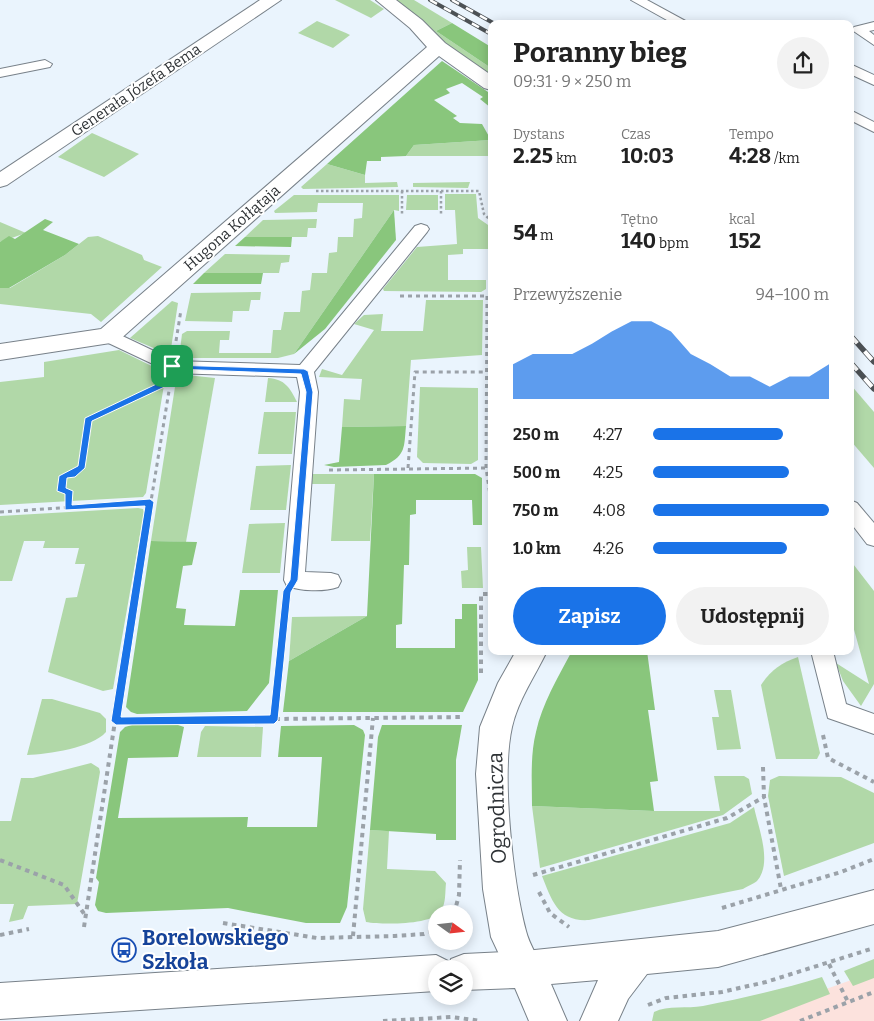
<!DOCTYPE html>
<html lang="pl">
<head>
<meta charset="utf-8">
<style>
  body { margin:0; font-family:Bitter,serif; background:#f2f2f2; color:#222; height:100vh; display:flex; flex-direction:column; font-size:19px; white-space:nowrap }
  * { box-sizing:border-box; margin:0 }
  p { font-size:16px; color:#767676 }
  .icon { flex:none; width:28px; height:28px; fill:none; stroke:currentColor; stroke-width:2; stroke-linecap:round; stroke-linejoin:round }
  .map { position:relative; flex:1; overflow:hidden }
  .side { position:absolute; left:488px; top:20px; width:366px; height:635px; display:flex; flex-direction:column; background:#fff; border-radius:10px; box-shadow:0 2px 12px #0003 }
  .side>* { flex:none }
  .needle { width:32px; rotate:105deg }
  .controls { position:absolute; left:428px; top:905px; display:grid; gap:10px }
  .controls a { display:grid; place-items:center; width:45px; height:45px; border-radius:50%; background:#fff; box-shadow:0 2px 12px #0003; font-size:25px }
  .pin { position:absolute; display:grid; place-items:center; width:42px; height:42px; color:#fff; margin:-21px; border-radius:10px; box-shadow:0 2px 8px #0006 }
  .round { display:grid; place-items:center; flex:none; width:52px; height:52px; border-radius:26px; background:#f2f2f2 }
  .headline { display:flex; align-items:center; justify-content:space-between; height:85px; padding:0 25px }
  h1 { font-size:28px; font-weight:700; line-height:38px }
  .figures { display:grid; grid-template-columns:repeat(3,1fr); gap:8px; height:85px; padding:5px 25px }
  .figures div { display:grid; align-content:center }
  .figures b { font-size:21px; font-weight:700 }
  .figures small { font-size:14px; font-weight:400 }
  .figures p { font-size:14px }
  .chart { height:140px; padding:10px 25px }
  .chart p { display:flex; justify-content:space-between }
  .chart svg { width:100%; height:90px; margin-top:5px; fill:#1a73e8; opacity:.7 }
  .button { display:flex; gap:10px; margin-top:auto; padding:10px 25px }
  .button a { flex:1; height:58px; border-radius:30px; background:#1a73e8; color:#fff; font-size:20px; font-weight:700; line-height:58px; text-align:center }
  .button a+a { background:#f2f2f2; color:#222 }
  ul { padding:0 25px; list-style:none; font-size:16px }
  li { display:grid; grid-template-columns:80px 60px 1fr; align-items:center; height:38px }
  li i { height:12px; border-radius:6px; background:#1a73e8 }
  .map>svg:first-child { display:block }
</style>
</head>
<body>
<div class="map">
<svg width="874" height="1021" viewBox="0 0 874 1021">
  <rect width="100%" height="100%" fill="#eaf4fd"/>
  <polygon fill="#fce2dd" points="874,972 874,1021 736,1021"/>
  <g fill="#b1d8a8">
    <polygon points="335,0 370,0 384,9 371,18"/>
    <polygon points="392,0 414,0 452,23 436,31 491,68 491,76 450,48"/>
    <polygon points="317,21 346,33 350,35 333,48 298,33"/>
    <polygon points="92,133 139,154 104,177 58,157"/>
    <polygon points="491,140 491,156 406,156 414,145"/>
    <polygon points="327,164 365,175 365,183 397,182 398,187 303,189 301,187"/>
    <polygon points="470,182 468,188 413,187 413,183"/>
    <polygon points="445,194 476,194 478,218 491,227 491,249 463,249 463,254 448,255 448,280 486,280 486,289 481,292 384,291 383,289 417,247 457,244 455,210 445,210"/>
    <polygon points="294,195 399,195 399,211 394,210 294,354 278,358 179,358 182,334 187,331 230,331 229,340 220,340 219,353 271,353 273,330 281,330 284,312 300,312 302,291 310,290 312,273 327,273 329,253 337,252 338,237 353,237 354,219 362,218 363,203 318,203 317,212 275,213 274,211"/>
    <polygon points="407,195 438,195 438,210 406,210"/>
    <polygon points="317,219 316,228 308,228 307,237 245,237 263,220"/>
    <polygon points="0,222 26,233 0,242"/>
    <polygon points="98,236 142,255 144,260 162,267 101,322 91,314 0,304 0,288 10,288 65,255 88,237"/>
    <polygon points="225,254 228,254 290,255 289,262 281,263 279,273 204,273"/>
    <polygon points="261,292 260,300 251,300 249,311 233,311 232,322 185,321 191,293"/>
    <polygon points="426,300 483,300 482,355 411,360 406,426 342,427 344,399 360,400 362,379 319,377 322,369 342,375 374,330 354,324 364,315 383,314 381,331 423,331"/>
    <polygon points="172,301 178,303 170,355 130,338"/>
    <polygon points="119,350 166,373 146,493 143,497 0,505 0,382 44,377 44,362"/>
    <polygon points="177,374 215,378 186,542 151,541"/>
    <path d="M 268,378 C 285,379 290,388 297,402 L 265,402 Z"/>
    <polygon points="850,384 874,412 874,468 850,440"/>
    <polygon points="420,387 478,388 478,460 471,464 423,463 417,457"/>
    <polygon points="264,412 296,412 292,454 258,454"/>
    <polygon points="291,465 286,510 250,510 256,466"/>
    <polygon points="312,474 374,474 370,541 331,541 335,484 311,484"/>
    <polygon points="138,508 143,509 144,512 113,689 103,691 48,672 66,598 77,597 85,564 75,564 79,548 43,548 45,541 24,541 12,581 0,581 0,516"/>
    <polygon points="285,523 280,573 242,573 249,524"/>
    <polygon points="467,547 481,547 483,588 462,588 461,571 468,570"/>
    <polygon points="850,560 874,591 874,684 861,706 843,681 836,663 869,684 850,615"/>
    <polygon points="367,616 289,661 292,617"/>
    <path d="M 798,657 L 820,753 L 817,759 L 776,759 L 761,685 C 771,670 781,663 798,657 Z"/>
    <polygon points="714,690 731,690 741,749 717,750 712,717 719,717"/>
    <path d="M 42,699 L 52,699 L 100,713 L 106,719 L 106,732 C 92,748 48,754 27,755 Z"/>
    <polygon points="205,726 263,727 261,757 197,757 201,732"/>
    <polygon points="91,763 99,768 100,772 77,904 28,906 23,919 9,922 14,904 0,904 0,821 11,821 21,778 33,778"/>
    <polygon points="714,776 744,776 749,779 752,794 723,815 540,868 532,806 654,811 720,811"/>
    <polygon points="779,776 841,777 874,793 874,843 784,876 768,796 770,780"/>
    <path d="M 754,807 C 758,827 773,863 757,881 C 754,884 747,886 743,889 L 589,920 C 558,922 552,901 542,876 L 730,823 Z"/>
    <path d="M 370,830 L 389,831 L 387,869 L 435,871 L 446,883 C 445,892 446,903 441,911 C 433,925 383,925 366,922 L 363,909 Z"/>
    <polygon points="874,959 874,978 853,986 844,971"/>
    <path d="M 822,977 L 830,994 L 760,1021 L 652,1021 L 654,1012 C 668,1005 687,1009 703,1006 C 744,998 783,989 822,977 Z"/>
  </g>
  <g fill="#89c67c">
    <polygon points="452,23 491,47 491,68 436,31"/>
    <polygon points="442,61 491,94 491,108 480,99 483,97 462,83 446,89 450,93 434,100 457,116 453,118 460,123 482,124 491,140 414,145 406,156 381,157 381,161 367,161 365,175 327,164"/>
    <polygon points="394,210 396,240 325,329 294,354"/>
    <polygon points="45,219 53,222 43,230 79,244 65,255 9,288 0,288 0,242 9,236 15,239"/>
    <polygon points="245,237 292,237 291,247 235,246"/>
    <polygon points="204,273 263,273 261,284 193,284"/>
    <path d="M 406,426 C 404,447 406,455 386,465 L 334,467 L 324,465 L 339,462 L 342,427 Z"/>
    <polygon points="374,474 475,474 482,478 482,525 473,525 472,500 416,500 416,514 410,515 409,565 404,565 402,624 396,625 396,648 455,648 455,619 462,619 462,604 477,604 478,680 463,712 283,712 289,661 367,616"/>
    <polygon points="151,541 197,542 192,565 183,566 176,608 186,609 184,625 235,626 240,590 278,590 269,683 247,711 137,714 131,712 126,707"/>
    <path d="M 572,651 L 647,651 L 655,710 L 648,710 L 658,781 L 650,782 L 654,811 L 532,806 C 532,782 530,756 536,732 C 542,704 558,677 572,651 Z"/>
    <polygon points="132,725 178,725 184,727 178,757 128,758 118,818 248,817 247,827 317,827 322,757 278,757 281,726 354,725 363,730 365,735 347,907 340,923 306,923 228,908 106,913 98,911 95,905 99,882 96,878 120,732 125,727"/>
    <polygon points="382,725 462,725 456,760 456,840 436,840 436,834 370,830 378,737"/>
  </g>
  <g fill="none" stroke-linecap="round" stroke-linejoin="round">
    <g stroke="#788189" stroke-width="2">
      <g id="lane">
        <polygon points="631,0 647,0 691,24 674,24"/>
        <polygon points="874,22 874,30 869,31 874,35 874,45 852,30 854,27"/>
        <polygon points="45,60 52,64 50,67 0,77 0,69"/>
        <polygon points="850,64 874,75 874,85 850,74"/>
        <polygon points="850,110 874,122 874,132 850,120"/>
        <path d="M 421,224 L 427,226 L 429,229 L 427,232 L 314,372 L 318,392 L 305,572 L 331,573 L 338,575 L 341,581 L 338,587 C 324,592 301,591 287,586 L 284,580 L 300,392 L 297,377 L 172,373 L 102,340 L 99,336 L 102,332 L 114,332 L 175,361 L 300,365 L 415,226 Z"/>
        <polygon points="850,500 857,503 874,523 874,546 867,544 850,522"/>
        <polygon points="811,651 833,651 846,704 874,714 874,734 828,718"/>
      </g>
    </g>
    <g stroke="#788189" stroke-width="2">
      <g id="street">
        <polygon points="260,0 281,0 7,185 0,187 0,172"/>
        <polygon points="376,0 396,0 422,20 445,43 491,75 491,90 484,88 439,56 117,342 0,360 0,344 101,329 427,47 410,28"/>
        <path d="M 516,651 L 547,651 C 535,676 518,700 512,727 C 501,775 513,882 526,931 C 529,944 538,957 543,969 L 538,982 L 525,987 L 512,982 L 491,937 L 483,889 L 476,774 L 480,727 L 498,683 Z"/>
      </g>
    </g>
    <g stroke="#788189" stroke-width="2">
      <polygon id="secondary" points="874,890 874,924 718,967 647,974 628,999 618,1021 580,1021 598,980 551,984 567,1021 529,1021 515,988 464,990 464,969 436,969 436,991 0,1019 0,983 436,955 450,962 451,959 464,954 525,951 718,931"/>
    </g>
    <g stroke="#9ba2a9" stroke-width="2.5" stroke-dasharray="2.5 2.5" stroke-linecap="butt">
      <polyline points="316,191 479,191 484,214 491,221"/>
      <polyline points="402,191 402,214"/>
      <polyline points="441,191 441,215"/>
    </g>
    <g stroke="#9ba2a9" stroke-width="3" stroke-dasharray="4 4" stroke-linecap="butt">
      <polyline points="400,296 491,296"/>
      <polyline points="487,296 486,468 490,495"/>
      <polyline points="176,341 181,310"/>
      <polyline points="408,468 415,372 485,372"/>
      <polyline points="329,470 491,468"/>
      <polyline points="68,508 69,491 62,491 63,476 72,474 81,468 88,420 159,386"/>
      <polyline points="0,512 150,502"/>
      <polyline points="136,593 169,391"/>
    </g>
    <g stroke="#9ba2a9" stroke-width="4" stroke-dasharray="4.5 4.5" stroke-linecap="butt">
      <polyline points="286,604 274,719 464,717"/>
      <polyline points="481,673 481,594 491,594"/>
      <polyline points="115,721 136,592"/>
      <polyline points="823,735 828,758 874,782"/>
      <polyline points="763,767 764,797 781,889"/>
      <polyline points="0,860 64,885 85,915"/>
      <polyline points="533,875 727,818 764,797"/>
      <polyline points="539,892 550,913 569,927"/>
      <polyline points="722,908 841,872 874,859"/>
      <polyline points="454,914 459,895 460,860"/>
      <polyline points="223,923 317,938 395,936 424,934 436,930"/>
      <polyline points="84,927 115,721 274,719"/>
      <polyline points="0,935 29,929"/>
      <polyline points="353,936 373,718"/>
      <polyline points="829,964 848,1002"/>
      <polyline points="648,1005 666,998 722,992 766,982 874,948"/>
      <polyline points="383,1021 452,1017 481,1021"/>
      <polyline points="800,1021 874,992"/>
    </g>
    <use href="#lane" fill="#fff" fill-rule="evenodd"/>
    <use href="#street" fill="#fff" fill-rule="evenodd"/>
    <use href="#secondary" fill="#fff" fill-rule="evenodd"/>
    <g stroke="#4c5155" stroke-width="4">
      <g id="rail-far1">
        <polyline points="430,0 491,34"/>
        <polyline points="452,0 495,24"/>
      </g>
    </g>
    <g stroke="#4c5155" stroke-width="5.5">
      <g id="rail">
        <polyline points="850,335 874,362"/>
        <polyline points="850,362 874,389"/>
      </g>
    </g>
    <use href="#rail-far1" stroke="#fff" stroke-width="2.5" stroke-dasharray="8" stroke-linecap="butt"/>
    <use href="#rail" stroke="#fff" stroke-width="4" stroke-dasharray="11" stroke-linecap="butt"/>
  </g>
  <path fill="#1a73e8" stroke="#fff" fill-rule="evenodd" d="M 169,365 L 304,369 L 308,371 L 313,392 L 298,580 L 291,592 L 278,720 L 274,724 L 116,725 L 111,721 L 145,506 L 65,510 L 65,494 L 57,491 L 59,476 L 78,466 L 85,418 L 167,379 ZM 175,369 L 301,374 L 306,392 L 290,580 L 283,591 L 270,715 L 121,717 L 154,502 L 150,499 L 72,505 L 73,491 L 66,488 L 67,478 L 75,477 L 85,468 L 92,421 L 173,383 Z"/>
  <defs>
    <g id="bus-ring" transform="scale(1.25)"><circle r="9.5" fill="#fff" stroke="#1a4fb4" stroke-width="1.5"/><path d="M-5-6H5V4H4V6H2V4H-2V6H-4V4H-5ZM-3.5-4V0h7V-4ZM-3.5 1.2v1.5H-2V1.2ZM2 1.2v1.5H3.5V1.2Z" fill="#1a4fb4"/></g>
  </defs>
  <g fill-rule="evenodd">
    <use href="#bus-ring" x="124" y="950"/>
  </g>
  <g text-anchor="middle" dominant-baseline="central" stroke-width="4" stroke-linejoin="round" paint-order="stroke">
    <g font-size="15" fill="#2e3235" stroke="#fff">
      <text transform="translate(136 90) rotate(-34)">Generała Józefa Bema</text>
      <text transform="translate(232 228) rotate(-41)">Hugona Kołłątaja</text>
    </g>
    <g font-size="21" fill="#2e3235" stroke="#fff">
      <text transform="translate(497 808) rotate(-92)">Ogrodnicza</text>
    </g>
    <g font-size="21" font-weight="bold" fill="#164399" stroke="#fff" text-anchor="start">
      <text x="142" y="938">Borelowskiego<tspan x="142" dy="24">Szkoła</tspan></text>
    </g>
  </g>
</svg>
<div class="controls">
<a><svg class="needle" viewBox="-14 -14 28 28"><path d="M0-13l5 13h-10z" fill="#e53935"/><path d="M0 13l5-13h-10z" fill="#767676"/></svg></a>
<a><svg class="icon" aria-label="layers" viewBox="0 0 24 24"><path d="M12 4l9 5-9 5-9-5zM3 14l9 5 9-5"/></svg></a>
</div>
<div class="pin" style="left:172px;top:366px;background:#1e9e55"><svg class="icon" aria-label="arrive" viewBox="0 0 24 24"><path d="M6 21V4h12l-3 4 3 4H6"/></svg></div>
<section class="side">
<div class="headline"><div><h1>Poranny bieg</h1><p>09:31 · 9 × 250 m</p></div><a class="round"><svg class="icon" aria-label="share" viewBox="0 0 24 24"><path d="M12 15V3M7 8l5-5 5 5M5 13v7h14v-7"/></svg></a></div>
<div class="figures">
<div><p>Dystans</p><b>2.25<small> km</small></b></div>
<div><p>Czas</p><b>10:03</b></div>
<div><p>Tempo</p><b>4:28<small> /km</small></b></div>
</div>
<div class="figures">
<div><b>54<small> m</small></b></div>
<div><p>Tętno</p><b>140<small> bpm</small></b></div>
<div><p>kcal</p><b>152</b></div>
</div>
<div class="chart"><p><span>Przewyższenie</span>94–100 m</p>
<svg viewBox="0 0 160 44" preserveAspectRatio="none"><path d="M0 44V27L10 22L20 22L30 22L40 17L50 11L60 6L70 6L80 11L90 22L100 27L110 33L120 33L130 38L140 33L150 33L160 27V44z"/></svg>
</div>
<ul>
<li><b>250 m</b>4:27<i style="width:74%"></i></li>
<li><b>500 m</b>4:25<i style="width:77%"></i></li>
<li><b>750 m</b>4:08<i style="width:100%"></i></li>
<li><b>1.0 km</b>4:26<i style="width:76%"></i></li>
</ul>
<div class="button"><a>Zapisz</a><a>Udostępnij</a></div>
</section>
</div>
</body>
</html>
